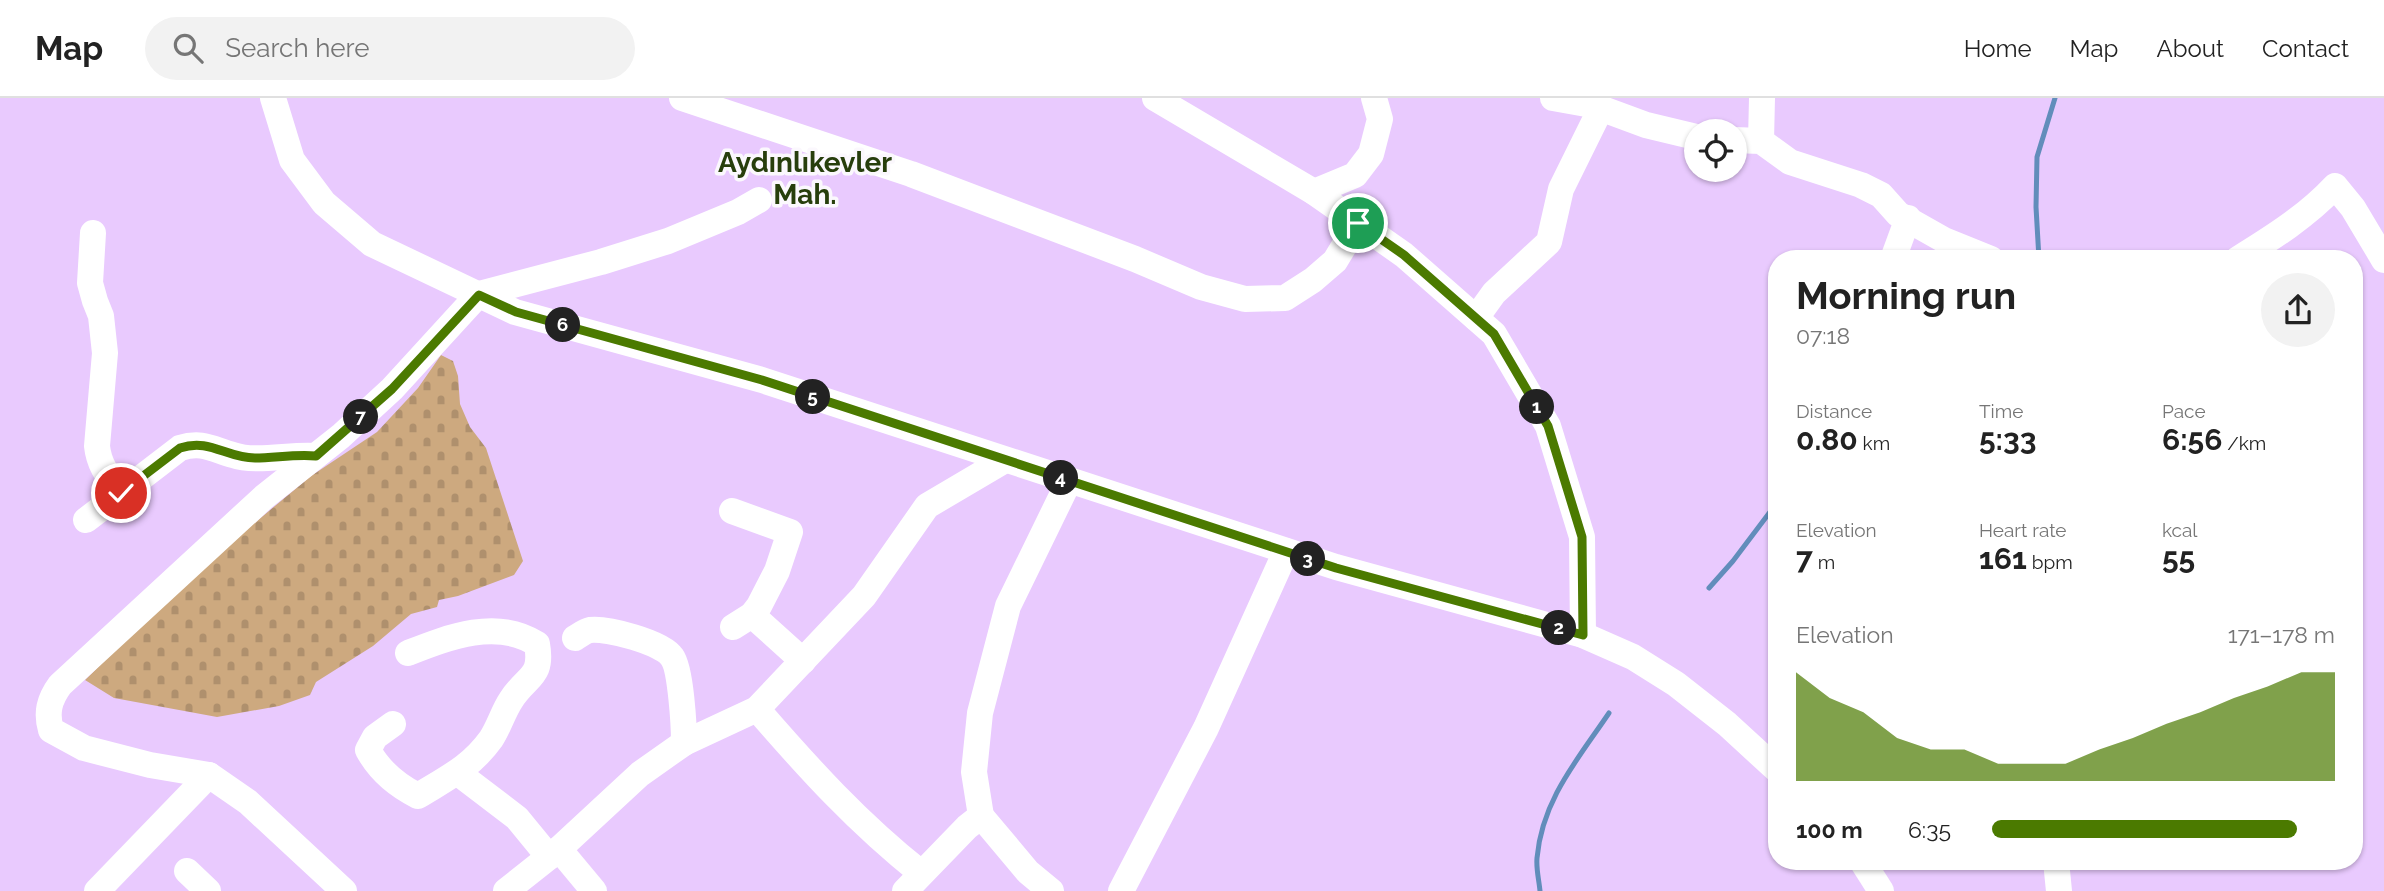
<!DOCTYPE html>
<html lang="en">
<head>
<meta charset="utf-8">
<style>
  body { margin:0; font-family:Raleway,sans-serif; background:#f2f2f2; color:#222; height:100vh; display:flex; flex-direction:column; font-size:26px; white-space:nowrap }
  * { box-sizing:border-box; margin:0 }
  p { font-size:23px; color:#767676 }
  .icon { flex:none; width:38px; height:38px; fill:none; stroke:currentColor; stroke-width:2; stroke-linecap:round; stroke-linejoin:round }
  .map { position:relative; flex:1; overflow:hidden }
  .panel { position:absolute; left:1768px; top:152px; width:595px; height:620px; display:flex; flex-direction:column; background:#fff; border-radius:28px; box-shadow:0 2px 5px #0004 }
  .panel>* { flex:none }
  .tools { position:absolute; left:1684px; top:21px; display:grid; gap:14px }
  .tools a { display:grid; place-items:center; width:63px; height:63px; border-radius:50%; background:#fff; box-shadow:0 2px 5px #0004; font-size:35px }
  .pin { position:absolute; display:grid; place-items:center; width:60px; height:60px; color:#fff; margin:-30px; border:4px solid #fff; border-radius:50%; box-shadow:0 2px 7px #0007 }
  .km { position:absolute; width:35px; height:35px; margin:-18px; border-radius:50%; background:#222; color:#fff; font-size:19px; line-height:35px; text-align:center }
  .round { display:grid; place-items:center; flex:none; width:74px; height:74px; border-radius:37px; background:#f2f2f2 }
  .headline { display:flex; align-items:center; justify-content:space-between; height:119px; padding:0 28px }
  h1 { font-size:38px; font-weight:700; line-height:52px }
  .figures { display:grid; grid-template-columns:repeat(3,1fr); gap:10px; height:119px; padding:7px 28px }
  .figures div { display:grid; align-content:center }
  .figures b { font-size:30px; font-weight:700 }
  .figures small { font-size:19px; font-weight:400 }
  .figures p { font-size:19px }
  .chart { height:196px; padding:14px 28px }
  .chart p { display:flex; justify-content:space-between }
  .chart svg { width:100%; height:126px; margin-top:7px; fill:#4b7a00; opacity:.7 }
  ul { padding:0 28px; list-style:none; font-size:23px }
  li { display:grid; grid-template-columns:112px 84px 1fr; align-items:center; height:52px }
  li i { height:18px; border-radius:9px; background:#4b7a00 }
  header { display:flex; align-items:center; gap:42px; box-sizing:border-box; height:98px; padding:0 35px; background:#fff; border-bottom:2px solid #e0e0e0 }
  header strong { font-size:33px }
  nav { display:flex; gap:38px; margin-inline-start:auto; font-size:24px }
  .search { width:490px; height:63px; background:#f2f2f2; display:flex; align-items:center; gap:18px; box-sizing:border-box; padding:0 24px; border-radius:38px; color:#767676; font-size:26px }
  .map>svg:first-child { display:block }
</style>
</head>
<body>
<header>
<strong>Map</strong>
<div class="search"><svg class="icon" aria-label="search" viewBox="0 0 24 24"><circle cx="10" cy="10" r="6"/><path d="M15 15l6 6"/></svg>Search here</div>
<nav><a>Home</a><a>Map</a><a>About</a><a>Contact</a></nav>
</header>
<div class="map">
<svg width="2384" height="793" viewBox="0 0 2384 793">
  <defs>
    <pattern id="cemetery-stones" width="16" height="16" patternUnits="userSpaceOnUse" patternTransform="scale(1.75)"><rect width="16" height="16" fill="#cda97f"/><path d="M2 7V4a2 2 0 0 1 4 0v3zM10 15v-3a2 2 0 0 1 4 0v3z" fill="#af906d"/></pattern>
  </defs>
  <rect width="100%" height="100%" fill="#e9cafe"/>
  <polygon fill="url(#cemetery-stones)" points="441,257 453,263 458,278 460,306 470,329 486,350 523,463 514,477 458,498 439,502 437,509 411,516 373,548 316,584 310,597 279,608 217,619 114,600 85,582 192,477 311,378 377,334 418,290"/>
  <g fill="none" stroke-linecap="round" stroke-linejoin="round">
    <g stroke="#628dbb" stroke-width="5">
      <polyline points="2039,161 2036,109 2037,59 2055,0"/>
      <polyline points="1709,490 1733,463 1776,406"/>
      <path d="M 1540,793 C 1539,782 1536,771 1537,760 C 1542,702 1578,661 1609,615"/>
    </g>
    <g stroke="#fff" stroke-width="26">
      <polyline points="273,0 292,62 324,105 372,146 515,214 762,282 1336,469 1583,537 1633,559 1676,586 1727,626 1776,671"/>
      <polyline points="682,0 911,76 1135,161 1201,189 1245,201 1285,200 1313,182 1335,163 1358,125"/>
      <polyline points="1155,0 1314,94 1404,157 1494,236 1548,328 1582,439 1583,537"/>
      <polyline points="1553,0 1592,7 1646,27 1696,39"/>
      <polyline points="1734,42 1761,43 1790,64 1861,87 1881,97 1898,116 1944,142 1991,161"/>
      <polyline points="1761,43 1762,0"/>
      <polyline points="1314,94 1355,77 1371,56 1380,21 1374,0"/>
      <path d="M 93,135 L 90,185 L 95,203 L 101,218 L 105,255 L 97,348 C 99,368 109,379 121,395"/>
      <polyline points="1893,161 1908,120"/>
      <path d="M 2238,161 C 2272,140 2307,118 2335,88 L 2353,110 L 2384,162"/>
      <polyline points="1476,220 1494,195 1549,144 1561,91 1601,10"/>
      <polyline points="732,413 790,434 777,473 759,508 752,517 733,529"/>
      <path d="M 86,422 L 180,350 C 202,343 212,351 233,357 C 256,365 290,356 315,358"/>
      <polyline points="752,517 803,563"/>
      <path d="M 575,540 C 580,537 585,533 590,532 C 607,530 662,544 672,559 C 681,571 684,629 684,645"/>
      <path d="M 757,611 C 809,671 858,725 921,775"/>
      <path d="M 393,626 L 375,639 L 368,652 C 379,672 398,688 418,698 C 447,680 471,669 491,641 C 499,629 503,614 511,602 C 527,577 543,580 537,546 C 497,520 449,539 408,555"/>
      <polyline points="458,675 517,720 549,759"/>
      <polyline points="981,718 974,674 980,615 1008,508 1069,383"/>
      <polyline points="559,751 594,793"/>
      <polyline points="1862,763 1881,793"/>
      <polyline points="2056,763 2059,793"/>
      <polyline points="187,773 208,793"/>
      <polyline points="97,793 209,677"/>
      <path d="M 344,793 L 248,704 L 209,677 L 150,667 L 84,650 L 51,632 C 46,615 49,602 60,587 L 264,399 L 341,338 L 392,291 L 479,196 L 601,164 L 668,143 L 738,114 L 759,102"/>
      <polyline points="506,793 559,751 640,676 684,645 757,611 864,498 927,408 1005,362"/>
      <polyline points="905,793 967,729 981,718 1028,774 1051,793"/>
      <polyline points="1121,793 1206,630 1286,453"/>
    </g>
  </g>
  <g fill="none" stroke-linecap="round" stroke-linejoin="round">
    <g stroke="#fff" stroke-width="14">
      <path id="route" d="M 121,395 L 180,350 C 210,340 226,360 255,360 C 275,360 295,356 316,358 L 392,291 L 479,197 L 516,214 L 762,282 L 1336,470 L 1583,537 L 1582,439 L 1548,328 L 1494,236 L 1404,157 L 1358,125"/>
    </g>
    <use href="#route" stroke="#4b7a00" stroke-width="9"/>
  </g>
  <g text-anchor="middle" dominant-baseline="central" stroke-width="7" stroke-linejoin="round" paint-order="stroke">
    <g font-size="28" font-weight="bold" fill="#273e0c" stroke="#fbf8fd">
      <text x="805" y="64">Aydınlıkevler<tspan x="805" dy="32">Mah.</tspan></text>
    </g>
  </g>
</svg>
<div class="tools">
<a><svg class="icon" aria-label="locate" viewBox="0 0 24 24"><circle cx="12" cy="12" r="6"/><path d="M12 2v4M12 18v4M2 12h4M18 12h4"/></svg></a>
</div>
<div class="pin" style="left:1358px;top:125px;background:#1e9e55"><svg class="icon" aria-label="arrive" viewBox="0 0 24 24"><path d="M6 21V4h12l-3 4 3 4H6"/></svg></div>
<div class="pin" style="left:121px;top:395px;background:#d93025"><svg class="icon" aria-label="check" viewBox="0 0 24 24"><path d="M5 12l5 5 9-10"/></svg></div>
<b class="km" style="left:1537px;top:309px">1</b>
<b class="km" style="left:1559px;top:530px">2</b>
<b class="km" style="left:1308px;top:461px">3</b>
<b class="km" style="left:1061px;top:380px">4</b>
<b class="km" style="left:813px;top:299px">5</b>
<b class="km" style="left:563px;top:227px">6</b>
<b class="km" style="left:361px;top:319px">7</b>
<section class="panel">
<div class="headline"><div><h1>Morning run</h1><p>07:18</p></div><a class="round"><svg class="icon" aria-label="share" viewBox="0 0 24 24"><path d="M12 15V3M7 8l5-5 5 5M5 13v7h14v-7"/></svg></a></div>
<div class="figures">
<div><p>Distance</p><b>0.80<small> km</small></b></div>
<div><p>Time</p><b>5:33</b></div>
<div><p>Pace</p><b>6:56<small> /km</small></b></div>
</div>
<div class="figures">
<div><p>Elevation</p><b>7<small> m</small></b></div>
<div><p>Heart rate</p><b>161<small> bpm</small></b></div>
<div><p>kcal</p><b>55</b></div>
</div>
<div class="chart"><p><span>Elevation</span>171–178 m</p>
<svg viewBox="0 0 160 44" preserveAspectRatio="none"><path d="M0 44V6L10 15L20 20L30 29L40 33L50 33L60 38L70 38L80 38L90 33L100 29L110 24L120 20L130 15L140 11L150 6L160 6V44z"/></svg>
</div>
<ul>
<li><b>100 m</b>6:35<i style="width:89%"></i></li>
</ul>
</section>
</div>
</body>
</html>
